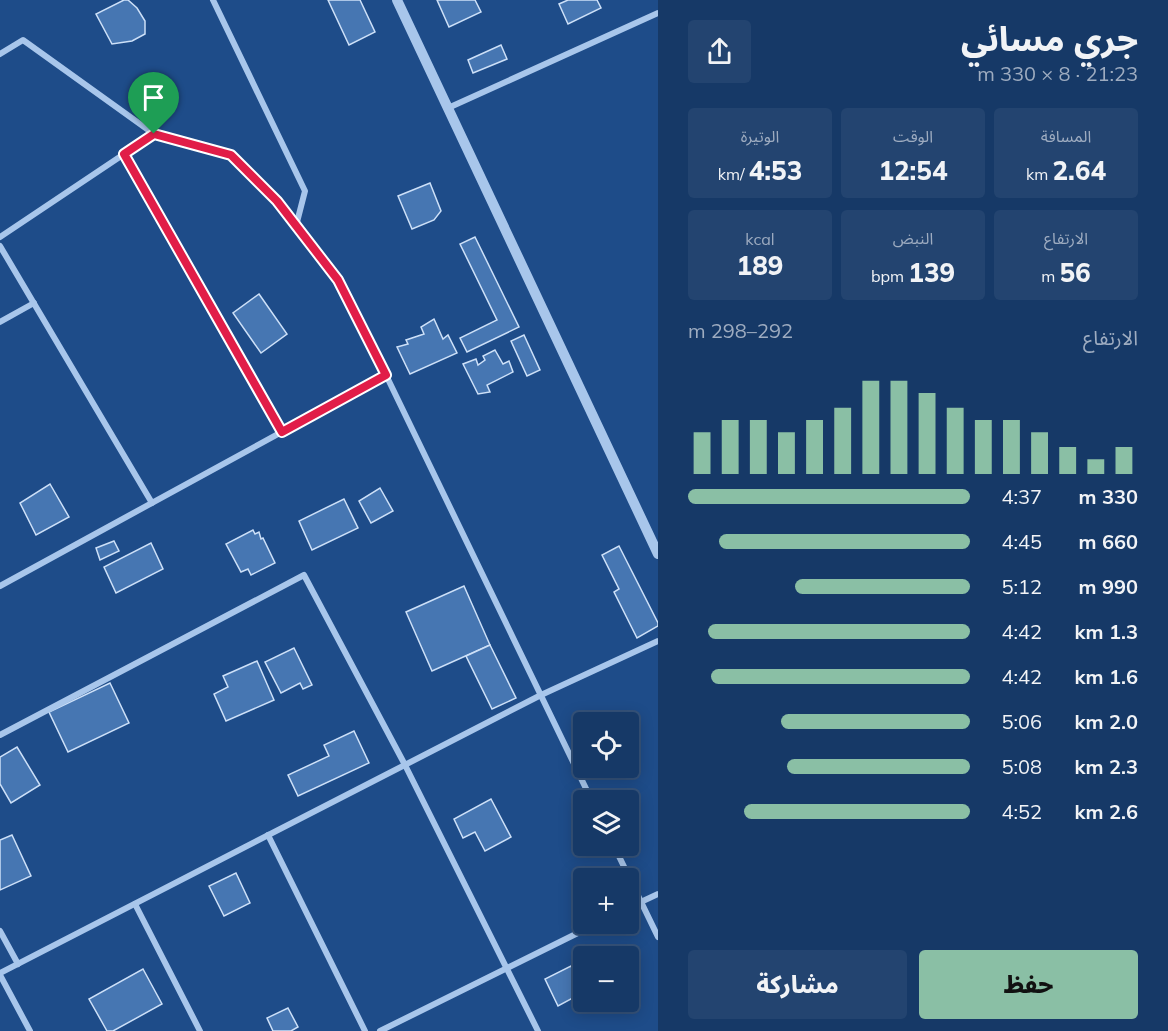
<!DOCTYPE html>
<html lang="ar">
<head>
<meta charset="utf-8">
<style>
  body { margin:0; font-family:Mulish,"Noto Sans Arabic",sans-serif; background:#234470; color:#f1f3f6; direction:rtl; height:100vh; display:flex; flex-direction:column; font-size:22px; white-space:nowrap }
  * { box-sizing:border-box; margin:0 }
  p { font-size:20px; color:#9eacc0 }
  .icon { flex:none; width:33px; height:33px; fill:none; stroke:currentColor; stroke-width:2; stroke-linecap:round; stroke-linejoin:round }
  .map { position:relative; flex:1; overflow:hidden; direction:ltr }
  .side { display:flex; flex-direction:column; background:#163967; width:510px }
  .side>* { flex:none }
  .fabs { position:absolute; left:573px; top:712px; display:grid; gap:12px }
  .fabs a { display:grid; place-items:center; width:66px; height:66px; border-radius:6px; background:#163967; box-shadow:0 3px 15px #0003,0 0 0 2px #35537b; font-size:30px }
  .pin { position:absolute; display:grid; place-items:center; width:51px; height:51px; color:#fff; margin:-62px -26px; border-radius:50% 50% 50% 0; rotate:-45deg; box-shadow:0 0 6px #0007 }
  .pin .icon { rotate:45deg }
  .round { display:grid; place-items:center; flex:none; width:63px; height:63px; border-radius:6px; background:#234470 }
  .head { display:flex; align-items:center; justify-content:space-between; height:102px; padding:0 30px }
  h1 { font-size:33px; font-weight:800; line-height:45px }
  .metrics { display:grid; grid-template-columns:repeat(3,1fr); gap:9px; height:102px; padding:6px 30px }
  .metrics div { display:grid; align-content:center; border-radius:6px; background:#234470; text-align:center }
  .metrics b { font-size:26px; font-weight:800 }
  .metrics small { font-size:16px; font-weight:400 }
  .metrics p { font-size:16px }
  .chart { height:168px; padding:12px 30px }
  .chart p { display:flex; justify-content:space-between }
  .chart svg { width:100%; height:108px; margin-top:6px; stroke:#8abfa5; stroke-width:6 }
  .primary-button { display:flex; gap:12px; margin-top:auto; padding:12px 30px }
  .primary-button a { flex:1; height:69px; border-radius:6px; background:#8abfa5; color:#111; font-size:24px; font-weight:800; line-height:69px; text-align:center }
  .primary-button a+a { background:#234470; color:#f1f3f6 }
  ul { padding:0 30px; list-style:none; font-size:20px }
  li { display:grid; grid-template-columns:96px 72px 1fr; align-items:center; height:45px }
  li i { height:15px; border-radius:8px; background:#8abfa5 }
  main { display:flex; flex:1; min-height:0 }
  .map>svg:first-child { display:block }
</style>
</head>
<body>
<main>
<section class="side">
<div class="head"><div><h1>جري مسائي</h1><p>21:23 · 8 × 330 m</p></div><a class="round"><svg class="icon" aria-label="share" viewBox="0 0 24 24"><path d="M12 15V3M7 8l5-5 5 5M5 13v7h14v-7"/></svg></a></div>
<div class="metrics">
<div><p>المسافة</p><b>2.64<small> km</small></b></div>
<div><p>الوقت</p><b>12:54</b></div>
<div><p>الوتيرة</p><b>4:53<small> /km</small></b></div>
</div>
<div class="metrics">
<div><p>الارتفاع</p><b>56<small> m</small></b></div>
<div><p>النبض</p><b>139<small> bpm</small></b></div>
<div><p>kcal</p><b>189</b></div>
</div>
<div class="chart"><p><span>الارتفاع</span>292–298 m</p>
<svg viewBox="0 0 160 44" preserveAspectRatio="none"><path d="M5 44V27M15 44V22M25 44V22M35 44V27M45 44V22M55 44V17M65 44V6M75 44V6M85 44V11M95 44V17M105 44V22M115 44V22M125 44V27M135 44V33M145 44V38M155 44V33"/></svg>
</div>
<ul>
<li><b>330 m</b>4:37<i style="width:100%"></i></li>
<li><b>660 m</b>4:45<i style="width:89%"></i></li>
<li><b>990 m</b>5:12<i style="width:62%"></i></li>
<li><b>1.3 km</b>4:42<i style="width:93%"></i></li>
<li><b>1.6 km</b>4:42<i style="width:92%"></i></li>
<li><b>2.0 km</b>5:06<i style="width:67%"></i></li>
<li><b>2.3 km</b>5:08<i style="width:65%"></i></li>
<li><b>2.6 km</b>4:52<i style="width:80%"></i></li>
</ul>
<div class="primary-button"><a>حفظ</a><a>مشاركة</a></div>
</section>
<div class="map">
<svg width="658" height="1031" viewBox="0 0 658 1031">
  <rect width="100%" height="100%" fill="#1e4c89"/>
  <g fill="#4676b2" stroke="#cde0f8" stroke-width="1.5">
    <polygon points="124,0 128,0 137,8 145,21 145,34 132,41 112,44 96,14"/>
    <polygon points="328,0 360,0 375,32 349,45"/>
    <polygon points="437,0 475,0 481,12 449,27"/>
    <polygon points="568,0 597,0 601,8 568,24 559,4"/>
    <polygon points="501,45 507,59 473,73 468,60"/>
    <polygon points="430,183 441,211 434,220 412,229 398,196"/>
    <polygon points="475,237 519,327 467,352 460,338 497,320 460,244"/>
    <polygon points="259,294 287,334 261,353 233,313"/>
    <polygon points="434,319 443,339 448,335 457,353 410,374 397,347 408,344 406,340 424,334 421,327"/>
    <polygon points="524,335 540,370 527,376 511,341"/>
    <polygon points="495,350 503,364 509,361 513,372 487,385 490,392 478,394 463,364 476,359 478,365 485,360 483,356"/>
    <polygon points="50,484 69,517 36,535 20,503"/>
    <polygon points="380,488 393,511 371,523 359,501"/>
    <polygon points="344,499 358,528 312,550 299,521"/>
    <polygon points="253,530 255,534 259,532 261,539 263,538 275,563 251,575 248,569 241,572 226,544"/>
    <polygon points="114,541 119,551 100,560 96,548"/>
    <polygon points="151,543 163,569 116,593 104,567"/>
    <polygon points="619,546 658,623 658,626 637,638 614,592 619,589 602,555"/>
    <polygon points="464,586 490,645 432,671 406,612"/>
    <polygon points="490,645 516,698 492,709 466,656"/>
    <polygon points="294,648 312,685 303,689 300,683 281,693 265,662"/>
    <polygon points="257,661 274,700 226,721 214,694 228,687 223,676"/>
    <polygon points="110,683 129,723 68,752 49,712"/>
    <polygon points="354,731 369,763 298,796 288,775 329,756 324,745"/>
    <polygon points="17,747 40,785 11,803 0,784 0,757"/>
    <polygon points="491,799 511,837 485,851 475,832 463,838 454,819"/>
    <polygon points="12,835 31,876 0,890 0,840"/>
    <polygon points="236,873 250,903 224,916 209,886"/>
    <polygon points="571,966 584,992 558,1006 545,979"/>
    <polygon points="143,969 162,1004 113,1031 107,1031 89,999"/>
    <polygon points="288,1008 298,1027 291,1031 273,1031 267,1018"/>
  </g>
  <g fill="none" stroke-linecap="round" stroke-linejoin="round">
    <g stroke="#a8c6eb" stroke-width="6">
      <polyline points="213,0 305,191 296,226"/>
      <polyline points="0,54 23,40 154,134 0,237"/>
      <polyline points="448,108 658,13"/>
      <polyline points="154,134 231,155 277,201 338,280 386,375 592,801"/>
      <polyline points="124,155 282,432"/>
      <polyline points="0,246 152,503"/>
      <polyline points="0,322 34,303"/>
      <polyline points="0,586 386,375"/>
      <polyline points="0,735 304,575 405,765 538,1031"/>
      <polyline points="268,835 365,1031"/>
      <polyline points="614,846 658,937"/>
      <polyline points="135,904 200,1031"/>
      <polyline points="628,908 658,894"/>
      <polyline points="0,931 18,964"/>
      <polyline points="0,973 541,695 658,641"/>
      <polyline points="0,975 30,1031"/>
      <polyline points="380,1031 596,924"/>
    </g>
    <polyline stroke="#a8c6eb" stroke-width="10" points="397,0 658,554"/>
  </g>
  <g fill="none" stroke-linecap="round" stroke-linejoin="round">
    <g stroke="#fff" stroke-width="12">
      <polygon id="route" points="154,134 231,155 277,201 338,280 386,375 282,432 124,154"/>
    </g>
    <use href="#route" stroke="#e11d48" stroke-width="8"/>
  </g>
</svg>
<div class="fabs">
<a><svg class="icon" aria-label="locate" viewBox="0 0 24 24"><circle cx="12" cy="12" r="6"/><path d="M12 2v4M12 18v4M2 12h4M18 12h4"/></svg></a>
<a><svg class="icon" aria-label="layers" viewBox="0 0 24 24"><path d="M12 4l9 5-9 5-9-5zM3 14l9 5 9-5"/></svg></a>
<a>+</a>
<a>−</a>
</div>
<div class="pin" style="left:154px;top:134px;background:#1e9e55"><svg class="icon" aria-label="arrive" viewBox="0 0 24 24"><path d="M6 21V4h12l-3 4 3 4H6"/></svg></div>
</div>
</main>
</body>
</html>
